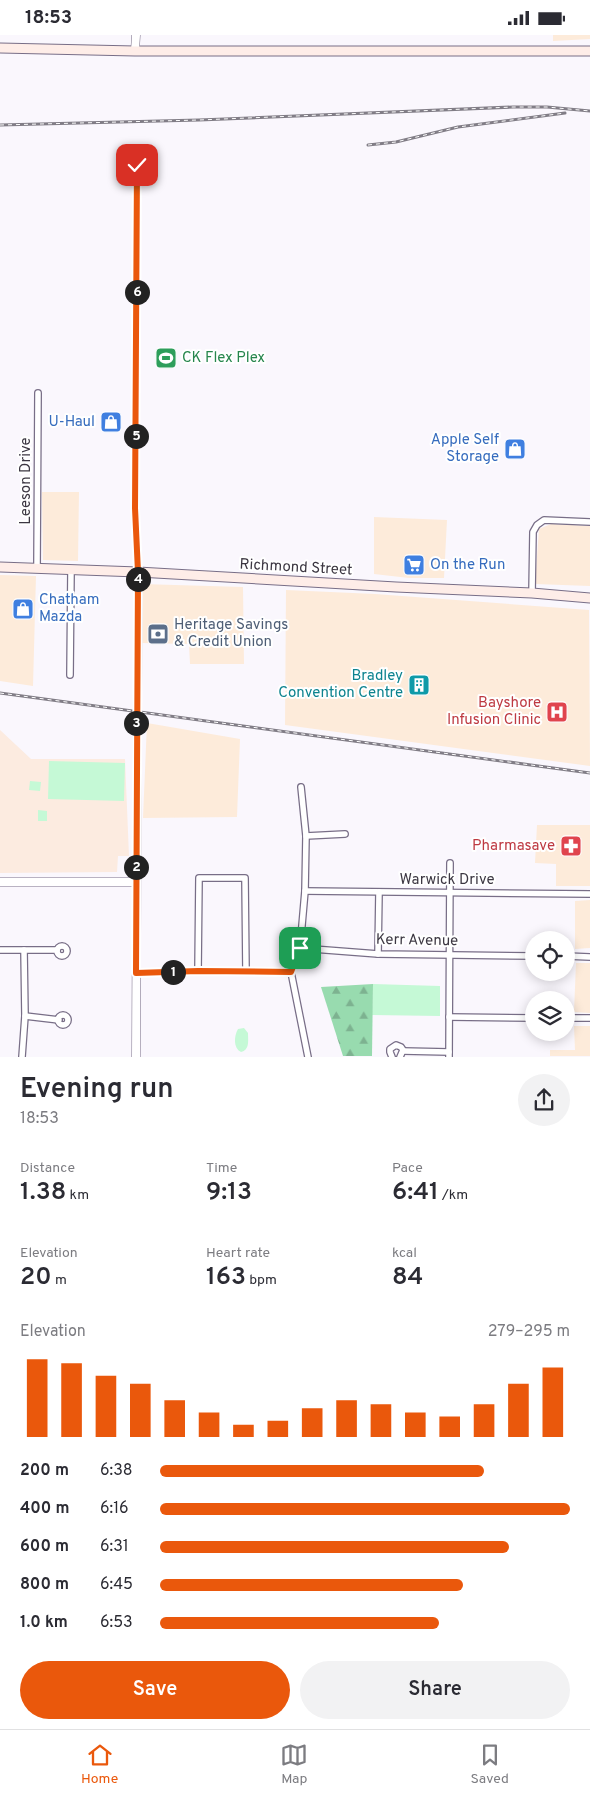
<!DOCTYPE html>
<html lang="en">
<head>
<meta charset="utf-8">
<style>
  body { margin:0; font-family:Overpass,sans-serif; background:#f2f2f3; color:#2b2b33; height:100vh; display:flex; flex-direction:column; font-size:19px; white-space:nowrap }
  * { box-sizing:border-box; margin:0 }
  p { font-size:16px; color:#7c7c81 }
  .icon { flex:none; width:28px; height:28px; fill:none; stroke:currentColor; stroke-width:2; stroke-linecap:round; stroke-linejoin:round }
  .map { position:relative; height:1022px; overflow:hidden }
  .side { display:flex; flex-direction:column; background:#fff; flex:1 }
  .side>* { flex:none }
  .fabs { position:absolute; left:525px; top:896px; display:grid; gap:10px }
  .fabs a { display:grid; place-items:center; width:50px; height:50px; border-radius:50%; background:#fff; box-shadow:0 2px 12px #0003; font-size:25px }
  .pin { position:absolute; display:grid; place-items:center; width:42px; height:42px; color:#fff; margin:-21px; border-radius:10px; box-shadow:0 2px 8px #0006 }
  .km { position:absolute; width:25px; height:25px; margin:-12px; border-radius:50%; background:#222; color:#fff; font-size:14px; line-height:25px; text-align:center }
  .round { display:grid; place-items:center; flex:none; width:52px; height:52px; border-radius:26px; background:#f2f2f3 }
  .summary { display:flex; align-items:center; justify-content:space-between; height:85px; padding:0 20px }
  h1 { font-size:28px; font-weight:600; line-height:38px }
  .figures { display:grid; grid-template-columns:repeat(3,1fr); gap:8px; height:85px; padding:5px 20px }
  .figures div { display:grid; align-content:center }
  .figures b { font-size:25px; font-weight:600 }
  .figures small { font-size:14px; font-weight:400 }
  .figures p { font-size:14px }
  .chart { height:140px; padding:10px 20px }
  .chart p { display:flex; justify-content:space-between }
  .chart svg { width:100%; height:90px; margin-top:5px; stroke:#ea580c; stroke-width:6 }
  .primary-button { display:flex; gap:10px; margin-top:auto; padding:10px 20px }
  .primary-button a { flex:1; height:58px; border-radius:30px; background:#ea580c; color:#fff; font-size:20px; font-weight:600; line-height:58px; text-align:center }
  .primary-button a+a { background:#f2f2f3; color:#2b2b33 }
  ul { padding:0 20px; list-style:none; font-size:16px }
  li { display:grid; grid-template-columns:80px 60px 1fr; align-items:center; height:38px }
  li i { height:12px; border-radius:6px; background:#ea580c }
  .status { display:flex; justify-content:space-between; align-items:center; height:35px; padding:0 25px; background:#fff; direction:ltr }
  .status svg { height:14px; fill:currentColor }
  .tab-bar { display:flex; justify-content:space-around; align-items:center; height:70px; border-top:1px solid #e1e1e2; background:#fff; font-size:14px; color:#7c7c81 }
  .tab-bar a { display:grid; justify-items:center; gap:2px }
  .tab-bar .selected { color:#ea580c }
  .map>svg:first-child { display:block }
</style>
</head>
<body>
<div class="status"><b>18:53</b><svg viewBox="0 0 49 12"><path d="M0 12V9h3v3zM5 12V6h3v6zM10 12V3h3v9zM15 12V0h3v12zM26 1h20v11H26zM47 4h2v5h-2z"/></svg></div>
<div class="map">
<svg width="590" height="1022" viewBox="0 0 590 1022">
  <defs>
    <pattern id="forest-firs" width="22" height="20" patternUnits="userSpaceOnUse" patternTransform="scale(1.25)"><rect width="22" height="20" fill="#98dbaf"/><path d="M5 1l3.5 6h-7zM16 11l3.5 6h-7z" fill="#7db290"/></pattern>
  </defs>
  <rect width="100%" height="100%" fill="#faf7fd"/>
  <g fill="#fdebda">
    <polygon points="553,0 590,0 590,4 553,6"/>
    <polygon points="42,457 79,457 78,526 43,525"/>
    <polygon points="374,482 447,485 444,543 409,543 374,539"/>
    <polygon points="551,489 590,491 590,551 535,549 539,494"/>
    <polygon points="0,540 36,541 33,651 0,646"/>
    <polygon points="141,549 243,552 244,629 190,629 189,609 141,608"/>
    <polygon points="286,555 375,559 589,575 590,731 285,690"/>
    <polygon points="147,688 240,704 237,782 143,783"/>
    <polygon points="537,790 590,790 590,851 556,851 556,829 535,828"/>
    <polygon points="590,865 590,913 575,914 575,866"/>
    <polygon points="576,928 590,928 590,978 574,977"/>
    <polygon points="574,991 590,991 590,1021 550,1021 550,1015 575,1015"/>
  </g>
  <polygon fill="#fcebe0" points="0,695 31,724 125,724 129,821 118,821 117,837 0,838"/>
  <g fill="#c5f9d6">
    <polygon points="49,726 125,728 124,766 48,764"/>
    <polygon points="30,746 41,747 40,756 29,755"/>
    <polygon points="38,775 47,776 47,786 38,786"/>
    <polygon points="373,949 440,951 440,981 372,980"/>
    <path d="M 244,993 L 248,998 C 248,1005 250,1015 241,1017 C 233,1013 234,1001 238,994 Z"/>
  </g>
  <polygon fill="url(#forest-firs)" points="373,949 372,1021 343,1021 321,952"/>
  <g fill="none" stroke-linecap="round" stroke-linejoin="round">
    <g stroke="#786e87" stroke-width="8">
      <g id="minor">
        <polyline points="137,130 135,473 138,537"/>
        <polyline points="37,533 38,358"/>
        <polyline points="532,558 533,497 537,490 544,485 590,487"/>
        <polyline points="70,640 71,535"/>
        <polyline points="301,752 306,801 305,856 300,913 291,937 308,1022"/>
        <polyline points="306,801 345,799"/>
        <polyline points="305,856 590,859"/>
        <circle cx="62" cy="916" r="5"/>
        <polyline points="300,913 378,919 534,921"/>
        <polyline points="0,915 57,915"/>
        <polyline points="378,919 379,857"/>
        <polyline points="566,921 590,922"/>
        <polyline points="198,936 199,843 245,843 246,937"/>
        <polyline points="136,938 198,936 291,937"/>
        <circle cx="63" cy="985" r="5"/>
        <polyline points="25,981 59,985"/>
        <polyline points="449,982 534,983"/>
        <polyline points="566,983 590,983"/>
        <polyline points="403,1016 449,1017"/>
        <polyline points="22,1022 25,981 24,915"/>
        <polyline points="392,1022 390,1017 390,1014 396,1010 401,1012 403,1015 400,1022"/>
        <polyline points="449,1022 450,828"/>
      </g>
    </g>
    <g stroke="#786e87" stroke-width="9">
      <g id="tertiary">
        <polyline points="135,16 136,0"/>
        <polyline points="0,847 136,847"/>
        <polyline points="136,1022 138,537"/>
      </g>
    </g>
    <g stroke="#786e87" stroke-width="11">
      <g id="secondary">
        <polyline points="0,13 135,16 590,16"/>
        <polyline points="0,532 138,537 396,552 532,558 590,563"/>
      </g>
    </g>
    <use href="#minor" stroke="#fff" stroke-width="5.5"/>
    <use href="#tertiary" stroke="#fff" stroke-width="8"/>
    <use href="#secondary" stroke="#feede8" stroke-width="9"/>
    <g stroke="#817d86" stroke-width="3">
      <g id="rail">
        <polyline points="0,90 199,85 513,72 547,72 590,76"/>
        <polyline points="368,110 396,107 458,92 565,78"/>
        <polyline points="0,658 590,738"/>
      </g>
    </g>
    <use href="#rail" stroke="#fff" stroke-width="1" stroke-dasharray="4" stroke-linecap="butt"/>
  </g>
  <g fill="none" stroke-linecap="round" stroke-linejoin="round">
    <g stroke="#fff" stroke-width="10">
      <polyline id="route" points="137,130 135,473 138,537 136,938 198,936 291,937 300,913"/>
    </g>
    <use href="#route" stroke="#ea580c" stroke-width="6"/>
  </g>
  <defs>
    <g id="stadium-square" transform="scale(1.125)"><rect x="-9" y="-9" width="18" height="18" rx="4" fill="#2e9e5b" stroke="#fff"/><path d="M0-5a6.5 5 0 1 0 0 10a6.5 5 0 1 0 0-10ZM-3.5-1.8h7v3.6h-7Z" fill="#fff"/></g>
    <g id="shop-square" transform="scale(1.125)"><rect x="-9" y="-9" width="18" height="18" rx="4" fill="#3f7fe0" stroke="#fff"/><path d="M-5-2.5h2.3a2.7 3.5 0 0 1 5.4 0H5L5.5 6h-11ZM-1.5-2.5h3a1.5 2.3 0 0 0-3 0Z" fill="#fff"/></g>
    <g id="supermarket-square" transform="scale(1.125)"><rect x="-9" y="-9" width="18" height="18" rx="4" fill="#3f7fe0" stroke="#fff"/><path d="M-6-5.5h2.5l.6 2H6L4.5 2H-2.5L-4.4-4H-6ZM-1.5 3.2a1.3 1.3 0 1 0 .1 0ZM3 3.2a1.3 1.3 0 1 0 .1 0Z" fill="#fff"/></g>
    <g id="bank-square" transform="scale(1.125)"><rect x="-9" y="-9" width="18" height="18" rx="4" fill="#5c6f8a" stroke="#fff"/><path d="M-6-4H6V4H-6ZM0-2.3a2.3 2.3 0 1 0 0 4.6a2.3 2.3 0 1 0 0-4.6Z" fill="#fff"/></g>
    <g id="building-square" transform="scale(1.125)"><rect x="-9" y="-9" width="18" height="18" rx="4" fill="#0f9aa8" stroke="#fff"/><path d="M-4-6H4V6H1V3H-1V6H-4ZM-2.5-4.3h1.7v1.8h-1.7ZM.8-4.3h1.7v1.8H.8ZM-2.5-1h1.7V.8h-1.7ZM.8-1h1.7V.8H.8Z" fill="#fff"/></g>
    <g id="hospital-square" transform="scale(1.125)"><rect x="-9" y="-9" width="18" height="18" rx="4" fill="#e0444e" stroke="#fff"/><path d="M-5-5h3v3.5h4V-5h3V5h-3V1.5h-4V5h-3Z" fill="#fff"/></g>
    <g id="pharmacy-square" transform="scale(1.125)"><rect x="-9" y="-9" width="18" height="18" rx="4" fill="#e0444e" stroke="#fff"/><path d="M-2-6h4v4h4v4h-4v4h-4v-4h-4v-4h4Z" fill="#fff"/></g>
  </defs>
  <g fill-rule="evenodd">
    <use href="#stadium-square" x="166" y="323"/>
    <use href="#shop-square" x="111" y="387"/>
    <use href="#shop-square" x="515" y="414"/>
    <use href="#supermarket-square" x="414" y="530"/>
    <use href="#shop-square" x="23" y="574"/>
    <use href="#bank-square" x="158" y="599"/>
    <use href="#building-square" x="419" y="650"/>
    <use href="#hospital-square" x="557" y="677"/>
    <use href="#pharmacy-square" x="571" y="811"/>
  </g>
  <g text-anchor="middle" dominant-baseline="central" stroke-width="4" stroke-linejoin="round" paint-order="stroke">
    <g font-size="15" fill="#27864d" stroke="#fff" text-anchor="start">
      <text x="182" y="323">CK Flex Plex</text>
    </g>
    <g font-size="15" fill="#366cbe" stroke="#fff" text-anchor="end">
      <text x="95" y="387">U-Haul</text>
      <text x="499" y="405">Apple Self<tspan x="499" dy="17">Storage</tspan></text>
      <text x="430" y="530" text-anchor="start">On the Run</text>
      <text x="39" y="565" text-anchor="start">Chatham<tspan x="39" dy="17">Mazda</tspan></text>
    </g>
    <g font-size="15" fill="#3c3742" stroke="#fff">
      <text transform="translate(26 446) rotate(-90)">Leeson Drive</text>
      <text transform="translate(296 533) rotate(3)">Richmond Street</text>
      <text x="447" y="845">Warwick Drive</text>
      <text transform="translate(417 906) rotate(1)">Kerr Avenue</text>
    </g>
    <g font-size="15" fill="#4e5e75" stroke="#fff" text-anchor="start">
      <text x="174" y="590">Heritage Savings<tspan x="174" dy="17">&amp; Credit Union</tspan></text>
    </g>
    <g font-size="15" fill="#0d838f" stroke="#fff" text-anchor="end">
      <text x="403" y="641">Bradley<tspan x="403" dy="17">Convention Centre</tspan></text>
    </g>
    <g font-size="15" fill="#be3a42" stroke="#fff" text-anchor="end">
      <text x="541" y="668">Bayshore<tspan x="541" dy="17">Infusion Clinic</tspan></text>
      <text x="555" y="811">Pharmasave</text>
    </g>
  </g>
</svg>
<div class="fabs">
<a><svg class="icon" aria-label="locate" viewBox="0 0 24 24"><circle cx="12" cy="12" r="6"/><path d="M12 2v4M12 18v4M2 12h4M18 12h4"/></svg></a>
<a><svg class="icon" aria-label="layers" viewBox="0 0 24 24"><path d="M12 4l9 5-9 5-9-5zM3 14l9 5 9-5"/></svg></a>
</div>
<div class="pin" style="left:300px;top:913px;background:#1e9e55"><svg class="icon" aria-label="arrive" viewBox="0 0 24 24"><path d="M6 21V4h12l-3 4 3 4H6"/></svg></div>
<div class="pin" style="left:137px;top:130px;background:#d93025"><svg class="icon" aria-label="check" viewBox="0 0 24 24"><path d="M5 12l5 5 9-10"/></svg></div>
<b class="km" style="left:173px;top:937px">1</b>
<b class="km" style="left:136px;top:832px">2</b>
<b class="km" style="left:136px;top:688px">3</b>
<b class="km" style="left:138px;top:544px">4</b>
<b class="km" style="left:136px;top:401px">5</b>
<b class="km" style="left:137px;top:257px">6</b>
</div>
<section class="side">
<div class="summary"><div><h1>Evening run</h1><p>18:53</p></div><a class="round"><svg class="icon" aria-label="share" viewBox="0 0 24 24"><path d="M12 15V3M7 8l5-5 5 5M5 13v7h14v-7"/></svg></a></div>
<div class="figures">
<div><p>Distance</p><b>1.38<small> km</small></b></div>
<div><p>Time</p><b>9:13</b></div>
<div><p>Pace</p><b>6:41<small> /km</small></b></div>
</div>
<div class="figures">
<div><p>Elevation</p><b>20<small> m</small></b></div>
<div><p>Heart rate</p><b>163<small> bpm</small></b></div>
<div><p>kcal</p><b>84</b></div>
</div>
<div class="chart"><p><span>Elevation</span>279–295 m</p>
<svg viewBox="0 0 160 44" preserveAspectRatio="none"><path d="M5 44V6M15 44V8M25 44V14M35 44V18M45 44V26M55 44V32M65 44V38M75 44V36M85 44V30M95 44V26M105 44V28M115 44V32M125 44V34M135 44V28M145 44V18M155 44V10"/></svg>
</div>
<ul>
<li><b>200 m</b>6:38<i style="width:79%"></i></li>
<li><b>400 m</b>6:16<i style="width:100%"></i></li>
<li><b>600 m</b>6:31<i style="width:85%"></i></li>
<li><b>800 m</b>6:45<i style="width:74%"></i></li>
<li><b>1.0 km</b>6:53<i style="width:68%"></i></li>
</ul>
<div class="primary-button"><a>Save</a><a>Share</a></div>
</section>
<nav class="tab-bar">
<a class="selected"><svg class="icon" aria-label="home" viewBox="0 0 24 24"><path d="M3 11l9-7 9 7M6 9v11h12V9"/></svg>Home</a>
<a><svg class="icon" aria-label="map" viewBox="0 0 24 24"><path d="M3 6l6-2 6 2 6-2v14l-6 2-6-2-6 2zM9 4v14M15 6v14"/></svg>Map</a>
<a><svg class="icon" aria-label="saved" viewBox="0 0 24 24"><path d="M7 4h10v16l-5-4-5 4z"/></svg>Saved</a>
</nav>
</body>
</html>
